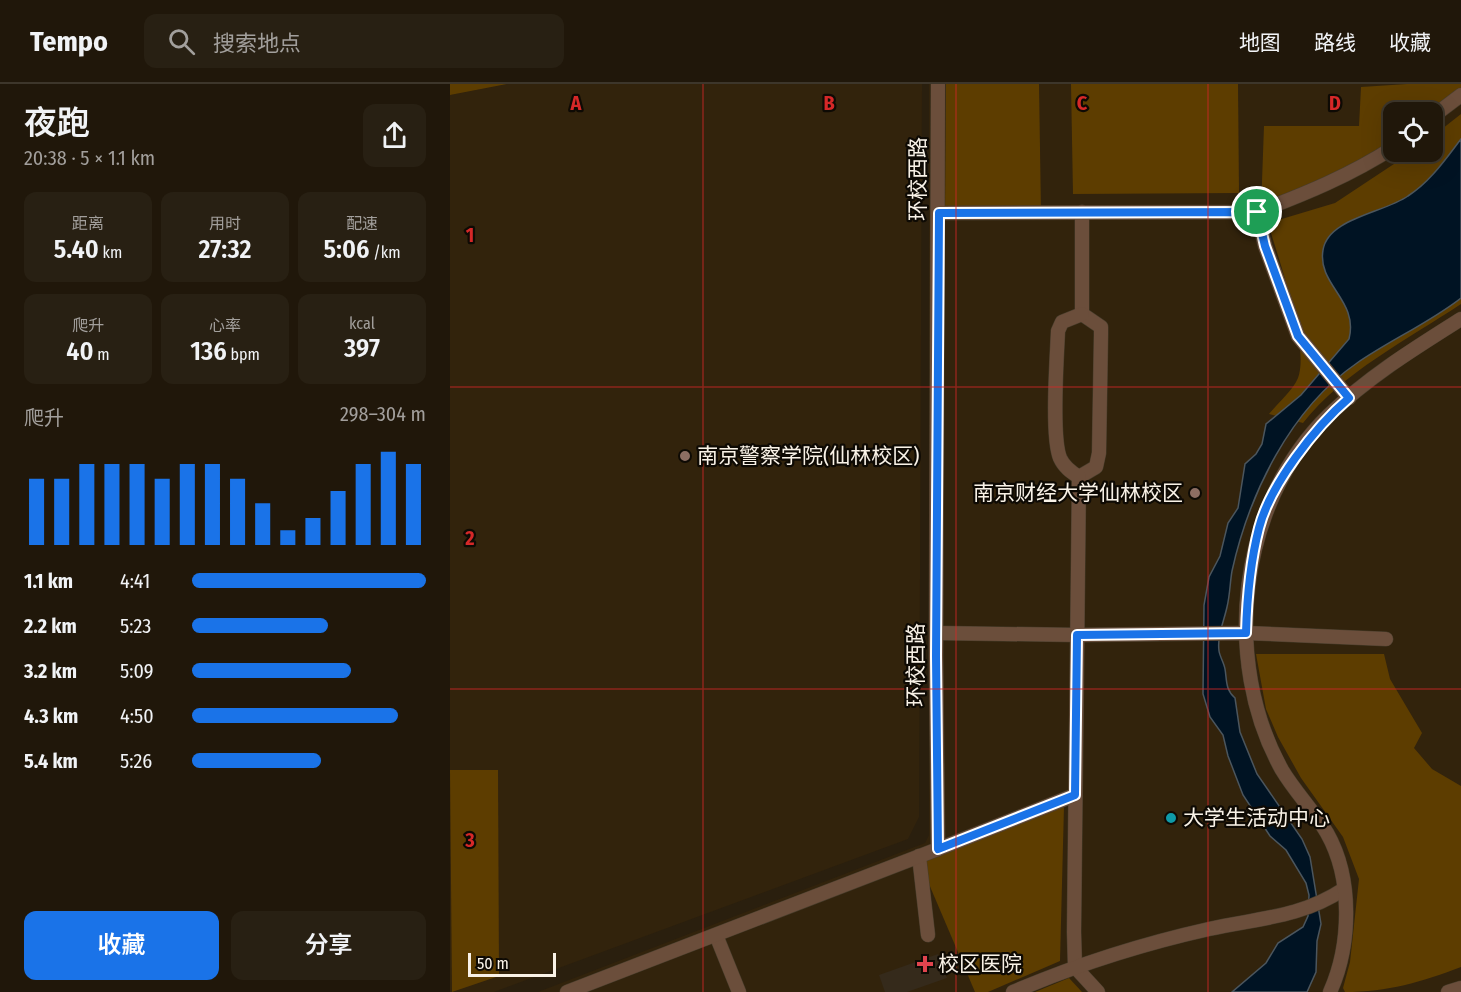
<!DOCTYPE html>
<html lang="zh">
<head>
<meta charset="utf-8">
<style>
  body { margin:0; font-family:"Fira Sans Condensed","Noto Sans SC",sans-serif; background:#282013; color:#f1f3f6; height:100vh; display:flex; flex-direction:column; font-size:22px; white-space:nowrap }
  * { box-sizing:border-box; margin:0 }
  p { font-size:20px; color:#a29f9c }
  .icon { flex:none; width:33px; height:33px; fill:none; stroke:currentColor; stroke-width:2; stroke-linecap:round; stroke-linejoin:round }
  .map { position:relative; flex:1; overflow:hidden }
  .sheet { display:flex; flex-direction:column; background:#20170a; width:450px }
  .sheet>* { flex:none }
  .fabs { position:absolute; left:933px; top:18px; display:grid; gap:12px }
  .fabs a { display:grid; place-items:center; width:60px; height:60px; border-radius:12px; background:#20170a; box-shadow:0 6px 24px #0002,0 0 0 2px #3d362b; font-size:30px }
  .scale { position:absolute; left:18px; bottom:15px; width:88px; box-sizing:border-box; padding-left:6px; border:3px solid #f9f2e7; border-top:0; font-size:16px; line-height:21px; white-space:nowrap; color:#f9f2e7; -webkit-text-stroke:4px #0e0a04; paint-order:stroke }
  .pin { position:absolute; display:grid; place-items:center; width:51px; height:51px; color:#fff; margin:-26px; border:3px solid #fff; border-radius:50%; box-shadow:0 2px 6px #0007 }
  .round { display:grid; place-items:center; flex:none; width:63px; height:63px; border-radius:12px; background:#282013 }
  .overview { display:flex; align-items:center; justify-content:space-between; height:102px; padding:0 24px }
  h1 { font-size:33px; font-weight:600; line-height:45px }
  .figures { display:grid; grid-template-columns:repeat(3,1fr); gap:9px; height:102px; padding:6px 24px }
  .figures div { display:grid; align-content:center; border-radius:12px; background:#282013; text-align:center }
  .figures b { font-size:26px; font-weight:600 }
  .figures small { font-size:16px; font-weight:400 }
  .figures p { font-size:16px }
  .chart { height:168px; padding:12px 24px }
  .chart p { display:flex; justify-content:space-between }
  .chart svg { width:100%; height:108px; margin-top:6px; stroke:#1a73e8; stroke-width:6 }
  .cta { display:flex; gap:12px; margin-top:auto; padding:12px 24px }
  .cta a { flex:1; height:69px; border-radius:12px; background:#1a73e8; color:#fff; font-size:24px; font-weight:600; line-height:69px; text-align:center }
  .cta a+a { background:#282013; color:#f1f3f6 }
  ul { padding:0 24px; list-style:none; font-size:20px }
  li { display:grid; grid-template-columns:96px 72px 1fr; align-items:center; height:45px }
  li i { height:15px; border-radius:8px; background:#1a73e8 }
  header { display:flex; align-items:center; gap:36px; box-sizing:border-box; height:84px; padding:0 30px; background:#20170a; border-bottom:2px solid #3d362b }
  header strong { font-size:28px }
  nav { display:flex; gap:33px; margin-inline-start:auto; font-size:21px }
  .search { width:420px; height:54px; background:#282013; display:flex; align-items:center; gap:15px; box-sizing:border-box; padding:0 21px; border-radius:12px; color:#a29f9c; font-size:22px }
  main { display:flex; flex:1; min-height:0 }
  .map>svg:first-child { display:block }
</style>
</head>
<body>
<header>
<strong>Tempo</strong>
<div class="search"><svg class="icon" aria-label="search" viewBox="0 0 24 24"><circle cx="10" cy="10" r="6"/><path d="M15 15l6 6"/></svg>搜索地点</div>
<nav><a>地图</a><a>路线</a><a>收藏</a></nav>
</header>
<main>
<section class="sheet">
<div class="overview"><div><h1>夜跑</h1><p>20:38 · 5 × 1.1 km</p></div><a class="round"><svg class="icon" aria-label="share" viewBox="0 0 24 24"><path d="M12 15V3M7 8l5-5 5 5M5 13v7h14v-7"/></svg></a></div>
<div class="figures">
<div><p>距离</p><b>5.40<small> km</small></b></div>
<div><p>用时</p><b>27:32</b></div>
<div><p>配速</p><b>5:06<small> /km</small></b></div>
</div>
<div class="figures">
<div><p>爬升</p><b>40<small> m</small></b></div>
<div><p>心率</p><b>136<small> bpm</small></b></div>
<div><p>kcal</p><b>397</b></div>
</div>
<div class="chart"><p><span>爬升</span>298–304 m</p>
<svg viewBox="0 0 160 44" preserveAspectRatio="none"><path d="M5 44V17M15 44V17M25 44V11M35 44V11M45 44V11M55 44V17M65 44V11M75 44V11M85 44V17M95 44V27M105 44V38M115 44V33M125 44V22M135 44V11M145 44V6M155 44V11"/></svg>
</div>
<ul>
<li><b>1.1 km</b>4:41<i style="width:100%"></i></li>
<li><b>2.2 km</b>5:23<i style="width:58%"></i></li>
<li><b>3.2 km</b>5:09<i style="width:68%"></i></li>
<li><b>4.3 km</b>4:50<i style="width:88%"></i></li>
<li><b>5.4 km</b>5:26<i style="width:55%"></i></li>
</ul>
<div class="cta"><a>收藏</a><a>分享</a></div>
</section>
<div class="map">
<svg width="1011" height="908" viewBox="0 0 1011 908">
  <rect width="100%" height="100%" fill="#2a1f0e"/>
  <g fill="#32230c" fill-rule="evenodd">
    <polygon points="57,0 472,0 469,733 458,755 44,908 0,908 0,11"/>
    <path d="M 479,0 L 1011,0 L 1011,908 L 88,908 L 475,759 L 479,751 ZM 944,28 L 982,28 L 982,68 L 944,68 Z"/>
  </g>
  <polygon fill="#352a1b" points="488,870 497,894 457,908 435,908 429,891"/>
  <g fill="#5d3d00">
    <polygon points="0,0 57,0 0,11"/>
    <polygon points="496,0 589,0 591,130 495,131"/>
    <polygon points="621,0 788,0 789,109 623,110"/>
    <polygon points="957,0 1011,0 1011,12 982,28 944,28 943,62 811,125 814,42 909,42 911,3"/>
    <path d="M 1011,30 L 1011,220 C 957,256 893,288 853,339 L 819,330 C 827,320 843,306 848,294 C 860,262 828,174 818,139 L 885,119 L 962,68 L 982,68 L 983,52 Z"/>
    <path d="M 806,570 L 934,570 L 940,595 L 972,649 L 964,664 L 982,685 L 1011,702 L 1011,883 C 971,898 938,908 895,908 L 893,904 L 900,878 L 909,795 L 893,753 L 851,694 L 828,653 L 816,625 Z"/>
    <polygon points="0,686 48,686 49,892 2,908"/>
    <polygon points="614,722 610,877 538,908 525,908 470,779"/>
    <polygon points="619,894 632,908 585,908"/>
  </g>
  <path fill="#001323" stroke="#4b565e" stroke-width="1.5" d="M 1011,55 L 1011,214 C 979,239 940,256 907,279 C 840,325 799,410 782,487 C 780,498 780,511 777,523 C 774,537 767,552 769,567 C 770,573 774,579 775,585 C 777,596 775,605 785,614 L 790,648 L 807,690 L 852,755 L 860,773 L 871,840 L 867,857 L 866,888 L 857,908 L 782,908 L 816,879 L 828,859 L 853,843 L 858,832 L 859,811 L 856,799 L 836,766 L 820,752 L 793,711 L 778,672 L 773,651 L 760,633 L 753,610 L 754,521 L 759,493 L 770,472 L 778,439 L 788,424 L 795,380 L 806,370 L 812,360 L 816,340 L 851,311 L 899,255 C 909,216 867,201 873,166 C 878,134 934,129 958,112 C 980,98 995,76 1011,55 Z"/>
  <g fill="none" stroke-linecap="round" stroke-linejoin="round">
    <g stroke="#473d2c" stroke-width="15">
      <g id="minor">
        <polyline points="982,33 1011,11"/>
        <polyline points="632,128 632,230 651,243 651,251 649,369 646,383 629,393 624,848 625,883 648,908"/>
        <polyline points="807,128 815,162 848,252 899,314"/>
        <path d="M 489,129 L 807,128 C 855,110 901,91 944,63"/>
        <path d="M 629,393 C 621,388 614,383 610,374 C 601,352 607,273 608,247 L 612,238 L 632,230"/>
        <polyline points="487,549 628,551 796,549 936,555"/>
        <polyline points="488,765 625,711"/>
        <polyline points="469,772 478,851"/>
        <polyline points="266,851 289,908"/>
        <polyline points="117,908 488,765 486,572 488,0"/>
        <path d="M 563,908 C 626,881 692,860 759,845 C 808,834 850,834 894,805"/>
        <path d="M 880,908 C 901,861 903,795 877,749 C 864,727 845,708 832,686 C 771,577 788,419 879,331 C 918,293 965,264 1011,235"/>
        <polyline points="998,908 1011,904"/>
      </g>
    </g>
    <use href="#minor" stroke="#6b4e3b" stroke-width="14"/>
  </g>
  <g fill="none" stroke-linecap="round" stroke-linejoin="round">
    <g stroke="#fff" stroke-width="12">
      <path id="route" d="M 807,128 L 815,162 L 848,252 L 899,314 C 865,343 820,401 809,444 C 800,479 797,513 796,549 L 627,551 L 625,711 L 488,765 L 486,572 L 489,129 Z"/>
    </g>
    <use href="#route" stroke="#1a73e8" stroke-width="8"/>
  </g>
  <path fill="none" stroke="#d62828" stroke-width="1.5" stroke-opacity="0.55" d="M 253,0 L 253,908M 506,0 L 506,908M 758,0 L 758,908M 0,303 L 1011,303M 0,605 L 1011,605"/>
  <g fill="#8d6e63" stroke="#0e0a04" stroke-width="2">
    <circle cx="235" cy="372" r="6"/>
    <circle cx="745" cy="409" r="6"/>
  </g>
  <circle fill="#0f9aa8" stroke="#0e0a04" stroke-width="2" cx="721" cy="734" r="6"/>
  <path fill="#e0444e" stroke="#0e0a04" stroke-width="2" d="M472 871h6v6h6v6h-6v6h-6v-6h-6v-6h6z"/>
  <g text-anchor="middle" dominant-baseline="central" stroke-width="4.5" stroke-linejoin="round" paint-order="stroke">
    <g font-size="21" fill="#f9f2e7" stroke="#0e0a04">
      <text transform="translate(468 95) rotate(-90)">环校西路</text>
      <text transform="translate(466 581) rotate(-90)">环校西路</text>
    </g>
    <g font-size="21" fill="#f9f2e7" stroke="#0e0a04" text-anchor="start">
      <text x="247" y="372">南京警察学院(仙林校区)</text>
      <text x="733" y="409" text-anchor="end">南京财经大学仙林校区</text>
      <text x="733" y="734">大学生活动中心</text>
      <text x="488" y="880">校区医院</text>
    </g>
  </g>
  <g font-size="20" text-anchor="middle" font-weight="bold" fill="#d62828" stroke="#0e0a04" stroke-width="4.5" stroke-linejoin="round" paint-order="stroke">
    <text x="126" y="26">A</text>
    <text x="379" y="26">B</text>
    <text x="632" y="26">C</text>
    <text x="885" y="26">D</text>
    <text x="20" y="158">1</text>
    <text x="20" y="461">2</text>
    <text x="20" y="763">3</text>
  </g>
</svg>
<div class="fabs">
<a><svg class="icon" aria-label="locate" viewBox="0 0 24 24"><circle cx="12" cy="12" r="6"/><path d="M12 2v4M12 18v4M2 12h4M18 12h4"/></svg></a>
</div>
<div class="scale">50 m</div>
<div class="pin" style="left:807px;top:128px;background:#1e9e55"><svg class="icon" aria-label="arrive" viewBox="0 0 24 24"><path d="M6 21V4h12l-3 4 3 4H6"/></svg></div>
</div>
</main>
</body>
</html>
